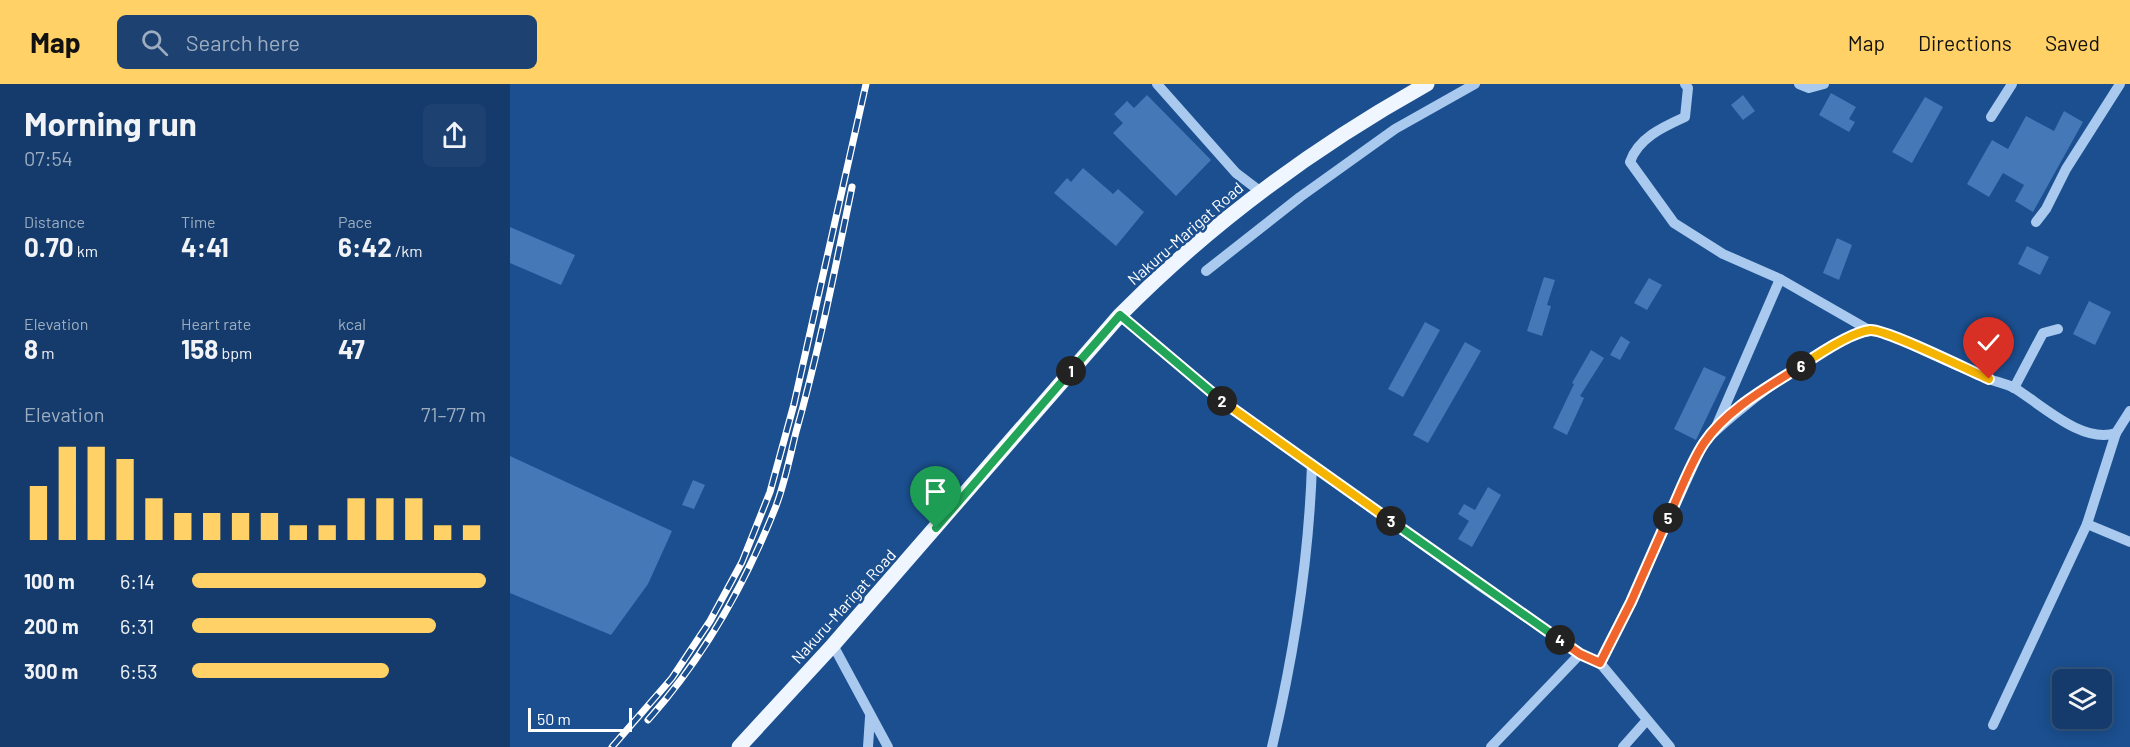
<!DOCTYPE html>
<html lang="en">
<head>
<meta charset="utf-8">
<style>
  body { margin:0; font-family:Barlow,sans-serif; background:#1d4271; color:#f1f3f6; height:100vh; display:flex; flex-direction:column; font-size:22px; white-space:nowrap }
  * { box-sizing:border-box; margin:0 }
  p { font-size:20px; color:#9dadc1 }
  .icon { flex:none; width:33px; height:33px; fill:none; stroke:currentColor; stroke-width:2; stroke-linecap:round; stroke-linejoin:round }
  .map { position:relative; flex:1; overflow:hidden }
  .sheet { display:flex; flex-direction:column; background:#143b6b; width:510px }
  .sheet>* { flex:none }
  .tools { position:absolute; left:1542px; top:585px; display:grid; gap:12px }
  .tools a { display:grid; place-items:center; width:60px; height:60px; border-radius:9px; background:#143b6b; box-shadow:0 3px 15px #0003,0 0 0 2px #33557e; font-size:30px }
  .scale { position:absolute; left:18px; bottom:15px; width:104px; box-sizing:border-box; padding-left:6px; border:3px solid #fff; border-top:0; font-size:16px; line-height:21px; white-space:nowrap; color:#fff; -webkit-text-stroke:4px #1b4f8f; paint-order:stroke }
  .pin { position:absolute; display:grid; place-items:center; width:51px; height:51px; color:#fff; margin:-62px -26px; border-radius:50% 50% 50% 0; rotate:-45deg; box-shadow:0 0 6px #0007 }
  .pin .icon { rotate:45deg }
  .km { position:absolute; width:30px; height:30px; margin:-15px; border-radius:50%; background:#222; color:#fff; font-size:16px; line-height:30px; text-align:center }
  .round { display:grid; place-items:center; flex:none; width:63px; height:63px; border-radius:9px; background:#1d4271 }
  .head { display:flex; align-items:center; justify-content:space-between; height:102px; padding:0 24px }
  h1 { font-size:33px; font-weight:700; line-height:45px }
  .stats { display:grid; grid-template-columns:repeat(3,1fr); gap:9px; height:102px; padding:6px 24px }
  .stats div { display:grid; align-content:center }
  .stats b { font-size:26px; font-weight:700 }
  .stats small { font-size:16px; font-weight:400 }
  .stats p { font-size:16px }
  .chart { height:168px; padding:12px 24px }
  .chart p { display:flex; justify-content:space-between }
  .chart svg { width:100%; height:108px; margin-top:6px; stroke:#ffd166; stroke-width:6 }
  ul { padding:0 24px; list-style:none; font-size:20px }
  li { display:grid; grid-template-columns:96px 72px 1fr; align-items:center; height:45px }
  li i { height:15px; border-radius:8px; background:#ffd166 }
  header { display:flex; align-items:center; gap:36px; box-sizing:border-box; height:84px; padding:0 30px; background:#ffd166; color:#111 }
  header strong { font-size:28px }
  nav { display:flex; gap:33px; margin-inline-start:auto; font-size:21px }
  .search { width:420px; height:54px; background:#1d4271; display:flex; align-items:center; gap:15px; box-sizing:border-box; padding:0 21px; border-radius:9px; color:#9dadc1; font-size:22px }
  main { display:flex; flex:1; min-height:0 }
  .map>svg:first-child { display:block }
</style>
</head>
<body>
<header>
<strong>Map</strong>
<div class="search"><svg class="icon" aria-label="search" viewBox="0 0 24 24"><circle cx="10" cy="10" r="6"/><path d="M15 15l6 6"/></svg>Search here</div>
<nav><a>Map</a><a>Directions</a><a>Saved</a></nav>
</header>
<main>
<section class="sheet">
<div class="head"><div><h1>Morning run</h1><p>07:54</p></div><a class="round"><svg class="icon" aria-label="share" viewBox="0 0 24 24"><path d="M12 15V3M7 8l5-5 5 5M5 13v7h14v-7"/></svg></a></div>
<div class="stats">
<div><p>Distance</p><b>0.70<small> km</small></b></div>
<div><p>Time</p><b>4:41</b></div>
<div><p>Pace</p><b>6:42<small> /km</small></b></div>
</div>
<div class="stats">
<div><p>Elevation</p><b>8<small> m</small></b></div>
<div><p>Heart rate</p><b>158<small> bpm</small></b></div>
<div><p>kcal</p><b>47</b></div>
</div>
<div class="chart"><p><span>Elevation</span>71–77 m</p>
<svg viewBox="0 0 160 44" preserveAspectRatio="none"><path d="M5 44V22M15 44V6M25 44V6M35 44V11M45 44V27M55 44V33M65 44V33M75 44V33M85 44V33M95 44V38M105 44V38M115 44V27M125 44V27M135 44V27M145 44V38M155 44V38"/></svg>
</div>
<ul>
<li><b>100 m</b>6:14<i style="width:100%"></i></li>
<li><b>200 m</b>6:31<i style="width:83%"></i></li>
<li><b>300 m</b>6:53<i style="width:67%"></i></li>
</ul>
</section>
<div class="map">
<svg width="1620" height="663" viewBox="0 0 1620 663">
  <rect width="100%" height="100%" fill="#1b4f8f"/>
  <g fill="#4478b7">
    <polygon points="1321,9 1346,23 1339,35 1345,38 1339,48 1309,31"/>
    <polygon points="637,11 701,76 666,112 603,49 613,39 604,30 617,17 624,24"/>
    <polygon points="1233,11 1245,27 1233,36 1221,21"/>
    <polygon points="1415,13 1433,23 1402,79 1382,68"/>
    <polygon points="1554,27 1573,38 1523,128 1505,117 1514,101 1493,89 1479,113 1457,100 1482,56 1498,65 1516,32 1544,47"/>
    <polygon points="573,84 603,110 608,105 634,128 606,162 544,109 557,94 561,98"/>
    <polygon points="0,143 65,171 51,201 0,179"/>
    <polygon points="1327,154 1342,161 1329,196 1313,189"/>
    <polygon points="1517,162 1539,173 1530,191 1508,180"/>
    <polygon points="1034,193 1045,196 1037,221 1041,222 1032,252 1017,247"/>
    <polygon points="1139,194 1152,201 1137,226 1124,219"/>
    <polygon points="1579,217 1601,228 1585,261 1563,250"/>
    <polygon points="915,238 930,246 893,313 878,305"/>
    <polygon points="1111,252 1120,258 1110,276 1100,271"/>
    <polygon points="955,258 971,267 918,359 903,351"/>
    <polygon points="1081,266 1094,274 1070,312 1074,314 1057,351 1043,344 1064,300 1062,299"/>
    <polygon points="1194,283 1216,293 1186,356 1164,345"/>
    <polygon points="0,372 162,447 138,500 101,551 0,509"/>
    <polygon points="183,396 195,401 184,425 172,421"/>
    <polygon points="978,403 991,411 962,463 948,455 959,437 948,430 954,420 965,426"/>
  </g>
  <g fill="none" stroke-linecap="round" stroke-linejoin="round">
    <g stroke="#a9c9ee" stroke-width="10">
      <polyline points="647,0 726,89 751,108"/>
      <path d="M 1175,0 L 1178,4 L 1175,33 C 1153,43 1128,54 1120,78 L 1164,139 L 1213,170 L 1270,195 L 1359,246"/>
      <polyline points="1289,0 1299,4 1314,0"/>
      <polyline points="1481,33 1502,0"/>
      <polyline points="1526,138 1536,125 1556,85 1610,0"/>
      <polyline points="696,187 790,113 885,45 965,0"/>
      <polyline points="610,231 707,313 966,499 1070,570 1090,579 1160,663"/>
      <polyline points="1504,304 1533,249 1548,245"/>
      <polyline points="1206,343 1270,195"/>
      <polyline points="1577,440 1620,458"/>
      <polyline points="323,561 378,663"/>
      <path d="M 1090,579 L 1121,518 L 1193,360 C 1215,333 1328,246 1362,247 C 1375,247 1388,255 1400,260 C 1425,272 1450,283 1476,294 C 1485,298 1497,299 1506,305 C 1533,322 1573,360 1606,349 L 1620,327"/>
      <polyline points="1483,641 1577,440 1606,349"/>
      <polyline points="358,663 360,633"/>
      <path d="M 762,663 C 784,570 799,475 802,380"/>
      <polyline points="981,663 1070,570"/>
      <polyline points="1113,663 1137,636"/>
    </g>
    <path stroke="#f0f6ff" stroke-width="15" d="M 229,663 L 323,561 L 610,231 C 701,139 804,63 917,0"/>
    <g stroke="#fff" stroke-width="7">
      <g id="rail">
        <path d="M 138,636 C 194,573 235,501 266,422 C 275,398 280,372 286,348 C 309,267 325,185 342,103"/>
        <polyline points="102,663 162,594 200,537 232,478 260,408 284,320 356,0"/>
      </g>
    </g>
    <use href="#rail" stroke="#1b4f8f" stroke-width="4.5" stroke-dasharray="14" stroke-linecap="butt"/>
  </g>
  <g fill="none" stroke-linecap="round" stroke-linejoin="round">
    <g stroke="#fff" stroke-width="12">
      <polyline id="split-1" points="426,444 561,287"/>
    </g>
    <g stroke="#fff" stroke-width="12">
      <polyline id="split-2" points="561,287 610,231 712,317"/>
    </g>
    <g stroke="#fff" stroke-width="12">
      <polyline id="split-3" points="712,317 881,437"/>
    </g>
    <g stroke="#fff" stroke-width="12">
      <polyline id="split-4" points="881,437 1050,556"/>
    </g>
    <g stroke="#fff" stroke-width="12">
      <polyline id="split-5" points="1050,556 1070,570 1090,579 1121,518 1158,434"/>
    </g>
    <g stroke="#fff" stroke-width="12">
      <path id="split-6" d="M 1158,434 C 1169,411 1180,380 1194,359 C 1216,326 1258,303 1291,282"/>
    </g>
    <g stroke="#fff" stroke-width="12">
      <path id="split-7" d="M 1291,282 C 1307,271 1341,248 1360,246 C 1376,245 1458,286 1479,295"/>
    </g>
    <use href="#split-1" stroke="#22a559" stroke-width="8"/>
    <use href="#split-2" stroke="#22a559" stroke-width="8"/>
    <use href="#split-3" stroke="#f5b400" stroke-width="8"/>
    <use href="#split-4" stroke="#22a559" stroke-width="8"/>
    <use href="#split-5" stroke="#f0652b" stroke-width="8"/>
    <use href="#split-6" stroke="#f0652b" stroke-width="8"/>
    <use href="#split-7" stroke="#f5b400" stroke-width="8"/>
  </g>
  <g text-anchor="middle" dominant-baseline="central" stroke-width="5" stroke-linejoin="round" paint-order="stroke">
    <g font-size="16" fill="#fff" stroke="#1b4f8f">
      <text transform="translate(675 149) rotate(-41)">Nakuru-Marigat Road</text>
      <text transform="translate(333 522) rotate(-48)">Nakuru-Marigat Road</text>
    </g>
  </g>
</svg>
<div class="tools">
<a><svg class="icon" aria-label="layers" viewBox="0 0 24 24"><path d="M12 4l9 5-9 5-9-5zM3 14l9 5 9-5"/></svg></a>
</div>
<div class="scale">50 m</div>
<div class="pin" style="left:426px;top:444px;background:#1e9e55"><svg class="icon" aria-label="arrive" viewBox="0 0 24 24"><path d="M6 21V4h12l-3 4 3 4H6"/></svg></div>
<div class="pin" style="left:1479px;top:295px;background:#d93025"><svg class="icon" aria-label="check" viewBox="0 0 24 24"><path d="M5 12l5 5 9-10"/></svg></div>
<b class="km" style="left:561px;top:287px">1</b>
<b class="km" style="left:712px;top:317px">2</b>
<b class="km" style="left:881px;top:437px">3</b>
<b class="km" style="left:1050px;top:556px">4</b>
<b class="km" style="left:1158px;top:434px">5</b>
<b class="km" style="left:1291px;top:282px">6</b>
</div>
</main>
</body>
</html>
